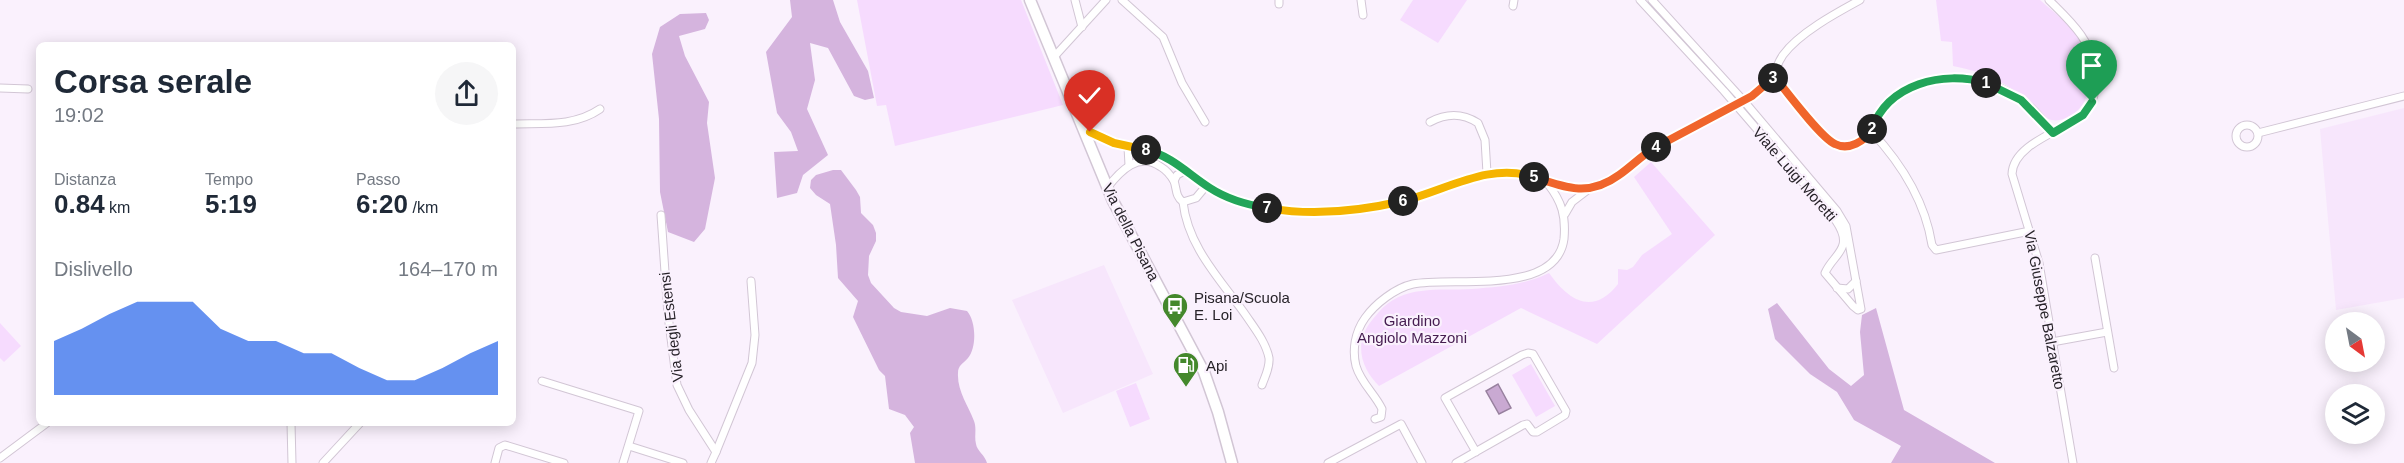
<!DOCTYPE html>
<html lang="it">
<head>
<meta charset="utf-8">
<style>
  body { margin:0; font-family:Arial,sans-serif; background:#f6f6f7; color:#1f2937; height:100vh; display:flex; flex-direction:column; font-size:22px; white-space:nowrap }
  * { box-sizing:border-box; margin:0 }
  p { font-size:20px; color:#747a83 }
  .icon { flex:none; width:33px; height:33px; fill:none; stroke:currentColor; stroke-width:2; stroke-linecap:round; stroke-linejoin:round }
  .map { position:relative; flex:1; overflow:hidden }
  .side { position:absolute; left:36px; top:42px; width:480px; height:384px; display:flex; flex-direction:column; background:#fff; border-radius:9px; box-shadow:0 3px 15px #0003 }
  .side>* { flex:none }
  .needle { width:39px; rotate:148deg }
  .tools { position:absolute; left:2325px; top:312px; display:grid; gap:12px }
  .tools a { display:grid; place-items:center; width:60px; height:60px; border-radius:50%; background:#fff; box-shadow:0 3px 15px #0003; font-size:30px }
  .pin { position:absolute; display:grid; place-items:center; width:51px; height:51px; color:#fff; margin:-62px -26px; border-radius:50% 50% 50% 0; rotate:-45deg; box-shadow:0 0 6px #0007 }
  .pin .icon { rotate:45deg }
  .km { position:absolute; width:30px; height:30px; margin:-15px; border-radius:50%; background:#222; color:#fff; font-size:16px; line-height:30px; text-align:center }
  .round { display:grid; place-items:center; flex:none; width:63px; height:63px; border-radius:32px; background:#f6f6f7 }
  .headline { display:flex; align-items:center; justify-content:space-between; height:102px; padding:0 18px }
  h1 { font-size:33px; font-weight:600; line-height:45px }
  .metrics { display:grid; grid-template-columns:repeat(3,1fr); gap:9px; height:102px; padding:6px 18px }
  .metrics div { display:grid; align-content:center }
  .metrics b { font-size:26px; font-weight:600 }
  .metrics small { font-size:16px; font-weight:400 }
  .metrics p { font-size:16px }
  .chart { height:168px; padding:12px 18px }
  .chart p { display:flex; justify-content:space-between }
  .chart svg { width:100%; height:108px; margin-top:6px; fill:#2563eb; opacity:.7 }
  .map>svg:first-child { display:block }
</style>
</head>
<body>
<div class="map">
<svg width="2404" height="463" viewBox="0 0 2404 463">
  <rect width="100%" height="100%" fill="#faf1fd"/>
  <g fill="#f7e6fc">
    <polygon points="2404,108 2404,298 2336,310 2320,129"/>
    <polygon points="1104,265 1153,374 1063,413 1012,300"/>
  </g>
  <g fill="#f6dbfe">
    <polygon points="857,0 1021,0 1063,105 895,146 886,105 877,106"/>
    <polygon points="1413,0 1467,0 1438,43 1400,20"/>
    <path d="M 1936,0 L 2040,0 C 2053,12 2071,24 2079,40 C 2083,49 2084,58 2086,67 C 2089,88 2090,104 2070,116 C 2062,120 2057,122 2048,119 C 2016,89 1998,75 1953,66 L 1952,42 L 1941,41 Z"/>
    <path d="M 1651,162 L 1715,235 L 1597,344 L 1521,308 L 1379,386 C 1366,373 1357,355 1363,336 C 1366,327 1371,321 1378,313 C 1402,284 1438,291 1472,289 C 1498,287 1525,285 1549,273 C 1569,301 1593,316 1618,284 L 1618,269 L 1627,270 L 1633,267 L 1642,255 L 1672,234 L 1634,177 Z"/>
    <polygon points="0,323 21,346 4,362 0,358"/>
    <polygon points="1531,364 1555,406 1536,417 1512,375"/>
    <polygon points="1136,383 1150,419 1130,427 1116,391"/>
  </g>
  <g fill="#d5b4de">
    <polygon points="790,0 833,0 840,22 868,71 874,98 865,100 854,96 828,48 810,43 815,80 807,109 828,155 803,175 797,193 777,198 774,152 798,151 791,132 777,113 766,52 792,17"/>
    <polygon points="706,13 709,20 705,29 679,36 685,56 709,102 707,123 715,178 705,229 694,242 668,232 660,192 659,119 652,54 660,27 680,14"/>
    <path d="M 833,170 L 841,170 L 856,190 L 860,197 L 861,213 L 873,225 L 876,233 L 876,241 L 869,256 L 868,275 L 871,283 L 894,308 L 901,312 L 927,316 L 950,308 L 967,311 C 976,321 977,347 968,358 C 963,364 958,365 958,373 C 957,391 968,405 974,421 C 977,429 974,436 976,444 C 977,451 985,455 987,463 L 915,463 L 910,433 L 914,427 L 905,415 L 889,409 L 885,376 L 879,370 L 853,317 L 858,301 L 838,278 L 836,245 L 830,204 L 816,195 L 810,188 L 811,180 L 816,175 Z"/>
    <polygon points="1777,303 1829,369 1851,386 1864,375 1860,332 1862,315 1876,308 1904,410 1995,463 1891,463 1901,446 1854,420 1837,392 1810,374 1775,339 1768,309"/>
  </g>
  <polygon fill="#c9a9d2" stroke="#98819f" stroke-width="1.5" points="1498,384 1511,408 1499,414 1486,391"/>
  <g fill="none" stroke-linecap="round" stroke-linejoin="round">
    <g stroke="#d2c6d5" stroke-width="9">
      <g id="minor">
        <polyline points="1075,0 1082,27"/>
        <polyline points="1122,0 1163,37 1182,83 1205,122"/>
        <polyline points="1361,0 1363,15"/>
        <path d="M 1640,0 L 1724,91 L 1836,221 C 1855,249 1833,254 1825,273 L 1853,306 L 1858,310 L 1861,309 L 1846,226 L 1837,211 L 1743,100 L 1652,0"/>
        <path d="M 2049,0 C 2060,11 2072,22 2081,35 C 2097,57 2103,94 2083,115 C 2062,131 2013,144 2012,174 L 2039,263 L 2073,463"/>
        <polyline points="1279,4 1279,0"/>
        <polyline points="1513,6 1514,0"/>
        <polyline points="1053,58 1106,0"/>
        <path d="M 1774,77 C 1786,90 1825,143 1839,146 C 1869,152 1871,118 1887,104 C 1925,70 1980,71 2021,100 C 2034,108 2043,121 2053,133"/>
        <polyline points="0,88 28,89"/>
        <path d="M 1430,122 C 1447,113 1462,113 1478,123 L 1485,140 L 1487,173"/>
        <path d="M 513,124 C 543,123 574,127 600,109"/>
        <circle cx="2247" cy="136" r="11"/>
        <polyline points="1084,130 1114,143 1163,155 1186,170"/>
        <path d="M 1871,131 C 1901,163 1925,201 1932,245 L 1936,250 L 2030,231"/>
        <polyline points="2258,133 2404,96"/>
        <polyline points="1128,147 1129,165"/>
        <path d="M 1174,181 L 1177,175 L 1186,170 C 1196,177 1205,186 1216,192 C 1275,222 1354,215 1417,197 C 1444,189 1471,174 1499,172 C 1534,170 1562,196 1597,187 C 1618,181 1630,162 1649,151 C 1685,129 1726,114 1761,90 C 1778,77 1773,69 1783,55 C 1799,33 1836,13 1860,0"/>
        <path d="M 1107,188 C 1120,171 1139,151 1161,167 C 1166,170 1171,176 1174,181 C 1177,189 1175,196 1183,202 L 1196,198 L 1206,186"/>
        <path d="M 1183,202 C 1188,248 1222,281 1247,317 C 1256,330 1266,343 1269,358 C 1270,368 1265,376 1262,385"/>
        <polyline points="1565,214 1572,202 1589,189"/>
        <polyline points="661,215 668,315 677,385 689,410 716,452 711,463"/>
        <polyline points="2095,258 2114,368"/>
        <polyline points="1837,288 1848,289 1856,281"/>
        <polyline points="2052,342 2107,332"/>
        <polyline points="542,381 639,411 623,463"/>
        <path d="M 1375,419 L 1381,417 L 1382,409 C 1375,394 1361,383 1356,366 C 1352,350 1355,332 1365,318 C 1375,304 1395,288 1413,284 C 1452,276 1556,297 1564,239 C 1566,216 1562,202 1548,184"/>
        <polyline points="291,423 292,463"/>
        <polyline points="629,446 683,463"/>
        <polyline points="716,452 752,363 755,335 751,281"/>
        <polyline points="0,458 47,423"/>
        <polyline points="323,463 360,423"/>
        <polyline points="495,463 499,448 505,445 564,463"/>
        <polyline points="1328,463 1401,424 1422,463"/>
        <polyline points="1456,463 1523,425 1527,424 1533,432 1537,432 1565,415 1566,411 1533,354 1528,353 1522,355 1445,398 1476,452"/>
      </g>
    </g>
    <g stroke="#d2c6d5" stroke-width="13">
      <polyline id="secondary" points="1030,0 1113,201 1204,372 1218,412 1232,463"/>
    </g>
    <use href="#minor" stroke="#fff" stroke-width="7"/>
    <use href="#secondary" stroke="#fff" stroke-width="10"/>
  </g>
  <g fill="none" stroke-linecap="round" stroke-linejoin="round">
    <g stroke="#fff" stroke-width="12">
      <polyline id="split-1" points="1986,83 2021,100 2053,133 2083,115 2092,102"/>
    </g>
    <g stroke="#fff" stroke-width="12">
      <path id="split-2" d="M 1872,129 C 1888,84 1943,70 1986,83"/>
    </g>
    <g stroke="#fff" stroke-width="12">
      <path id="split-3" d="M 1773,78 L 1774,76 C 1786,91 1821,138 1835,144 C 1849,151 1865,141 1872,129"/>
    </g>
    <g stroke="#fff" stroke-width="12">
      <polyline id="split-4" points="1656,147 1752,96 1773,78"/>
    </g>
    <g stroke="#fff" stroke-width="12">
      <path id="split-5" d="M 1534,177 C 1566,188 1589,197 1619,175 C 1632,166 1642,155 1656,147"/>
    </g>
    <g stroke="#fff" stroke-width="12">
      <path id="split-6" d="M 1403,201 C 1447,190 1489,162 1534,177"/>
    </g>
    <g stroke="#fff" stroke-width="12">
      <path id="split-7" d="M 1267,208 C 1311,216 1360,211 1403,201"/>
    </g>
    <g stroke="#fff" stroke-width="12">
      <path id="split-8" d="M 1146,150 C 1172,156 1188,174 1210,188 C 1227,199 1248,205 1267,208"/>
    </g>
    <g stroke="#fff" stroke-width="12">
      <polyline id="split-9" points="1090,132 1114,143 1146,150"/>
    </g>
    <use href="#split-1" stroke="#22a559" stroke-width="8"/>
    <use href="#split-2" stroke="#22a559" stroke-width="8"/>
    <use href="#split-3" stroke="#f0652b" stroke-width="8"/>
    <use href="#split-4" stroke="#f0652b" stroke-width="8"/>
    <use href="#split-5" stroke="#f0652b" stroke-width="8"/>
    <use href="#split-6" stroke="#f5b400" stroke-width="8"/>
    <use href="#split-7" stroke="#f5b400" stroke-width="8"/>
    <use href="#split-8" stroke="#22a559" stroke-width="8"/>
    <use href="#split-9" stroke="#f5b400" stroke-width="8"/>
  </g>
  <defs>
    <g id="bus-pin" transform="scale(1.35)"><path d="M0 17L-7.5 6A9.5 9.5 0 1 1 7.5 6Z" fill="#44882c" stroke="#faf1fd"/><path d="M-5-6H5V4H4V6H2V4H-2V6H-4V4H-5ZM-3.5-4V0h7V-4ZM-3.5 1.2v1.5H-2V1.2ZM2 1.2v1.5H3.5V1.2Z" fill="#fff"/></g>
    <g id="fuel-pin" transform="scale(1.35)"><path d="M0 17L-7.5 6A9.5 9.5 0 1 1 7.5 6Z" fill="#44882c" stroke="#faf1fd"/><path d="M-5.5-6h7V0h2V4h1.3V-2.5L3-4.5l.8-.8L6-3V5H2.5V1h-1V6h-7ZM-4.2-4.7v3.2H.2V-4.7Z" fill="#fff"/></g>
  </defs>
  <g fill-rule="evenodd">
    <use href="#bus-pin" x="1175" y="306"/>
    <use href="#fuel-pin" x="1186" y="365"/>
  </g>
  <g text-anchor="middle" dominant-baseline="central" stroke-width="4.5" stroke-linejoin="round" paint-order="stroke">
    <g font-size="15" fill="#272329" stroke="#faf1fd">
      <text transform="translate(1795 174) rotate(49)">Viale Luigi Moretti</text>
      <text transform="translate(1131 232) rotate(63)">Via della Pisana</text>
      <text transform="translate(2045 310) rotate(79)">Via Giuseppe Balzaretto</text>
      <text transform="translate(671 327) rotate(-97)">Via degli Estensi</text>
    </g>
    <g font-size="15" fill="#272329" stroke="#faf1fd" text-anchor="start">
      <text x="1194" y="297">Pisana/Scuola<tspan x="1194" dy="17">E. Loi</tspan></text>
      <text x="1206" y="365">Api</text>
    </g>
    <g font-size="15" fill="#461d51" stroke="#faf1fd">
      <text x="1412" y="320">Giardino<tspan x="1412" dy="17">Angiolo Mazzoni</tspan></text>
    </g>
  </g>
</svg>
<div class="tools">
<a><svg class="needle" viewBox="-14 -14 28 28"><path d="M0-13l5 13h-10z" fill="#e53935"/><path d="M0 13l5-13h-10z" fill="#747a83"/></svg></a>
<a><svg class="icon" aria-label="layers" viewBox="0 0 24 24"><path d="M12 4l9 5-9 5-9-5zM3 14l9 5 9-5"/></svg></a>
</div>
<div class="pin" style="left:2092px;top:102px;background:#1e9e55"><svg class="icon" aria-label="arrive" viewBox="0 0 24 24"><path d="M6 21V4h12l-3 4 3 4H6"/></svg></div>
<div class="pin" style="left:1090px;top:132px;background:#d93025"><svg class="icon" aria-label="check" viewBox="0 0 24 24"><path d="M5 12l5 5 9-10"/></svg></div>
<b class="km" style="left:1986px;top:83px">1</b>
<b class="km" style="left:1872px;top:129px">2</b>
<b class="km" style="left:1773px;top:78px">3</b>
<b class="km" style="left:1656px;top:147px">4</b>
<b class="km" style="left:1534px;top:177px">5</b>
<b class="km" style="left:1403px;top:201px">6</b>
<b class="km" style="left:1267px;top:208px">7</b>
<b class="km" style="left:1146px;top:150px">8</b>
<section class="side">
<div class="headline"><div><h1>Corsa serale</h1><p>19:02</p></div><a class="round"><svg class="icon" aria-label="share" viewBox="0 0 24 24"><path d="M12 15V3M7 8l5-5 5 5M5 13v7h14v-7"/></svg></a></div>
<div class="metrics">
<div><p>Distanza</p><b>0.84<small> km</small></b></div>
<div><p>Tempo</p><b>5:19</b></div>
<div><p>Passo</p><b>6:20<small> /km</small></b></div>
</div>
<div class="chart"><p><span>Dislivello</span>164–170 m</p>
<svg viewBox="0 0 160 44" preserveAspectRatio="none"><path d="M0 44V22L10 17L20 11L30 6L40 6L50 6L60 17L70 22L80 22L90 27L100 27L110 33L120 38L130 38L140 33L150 27L160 22V44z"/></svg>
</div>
</section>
</div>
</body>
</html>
